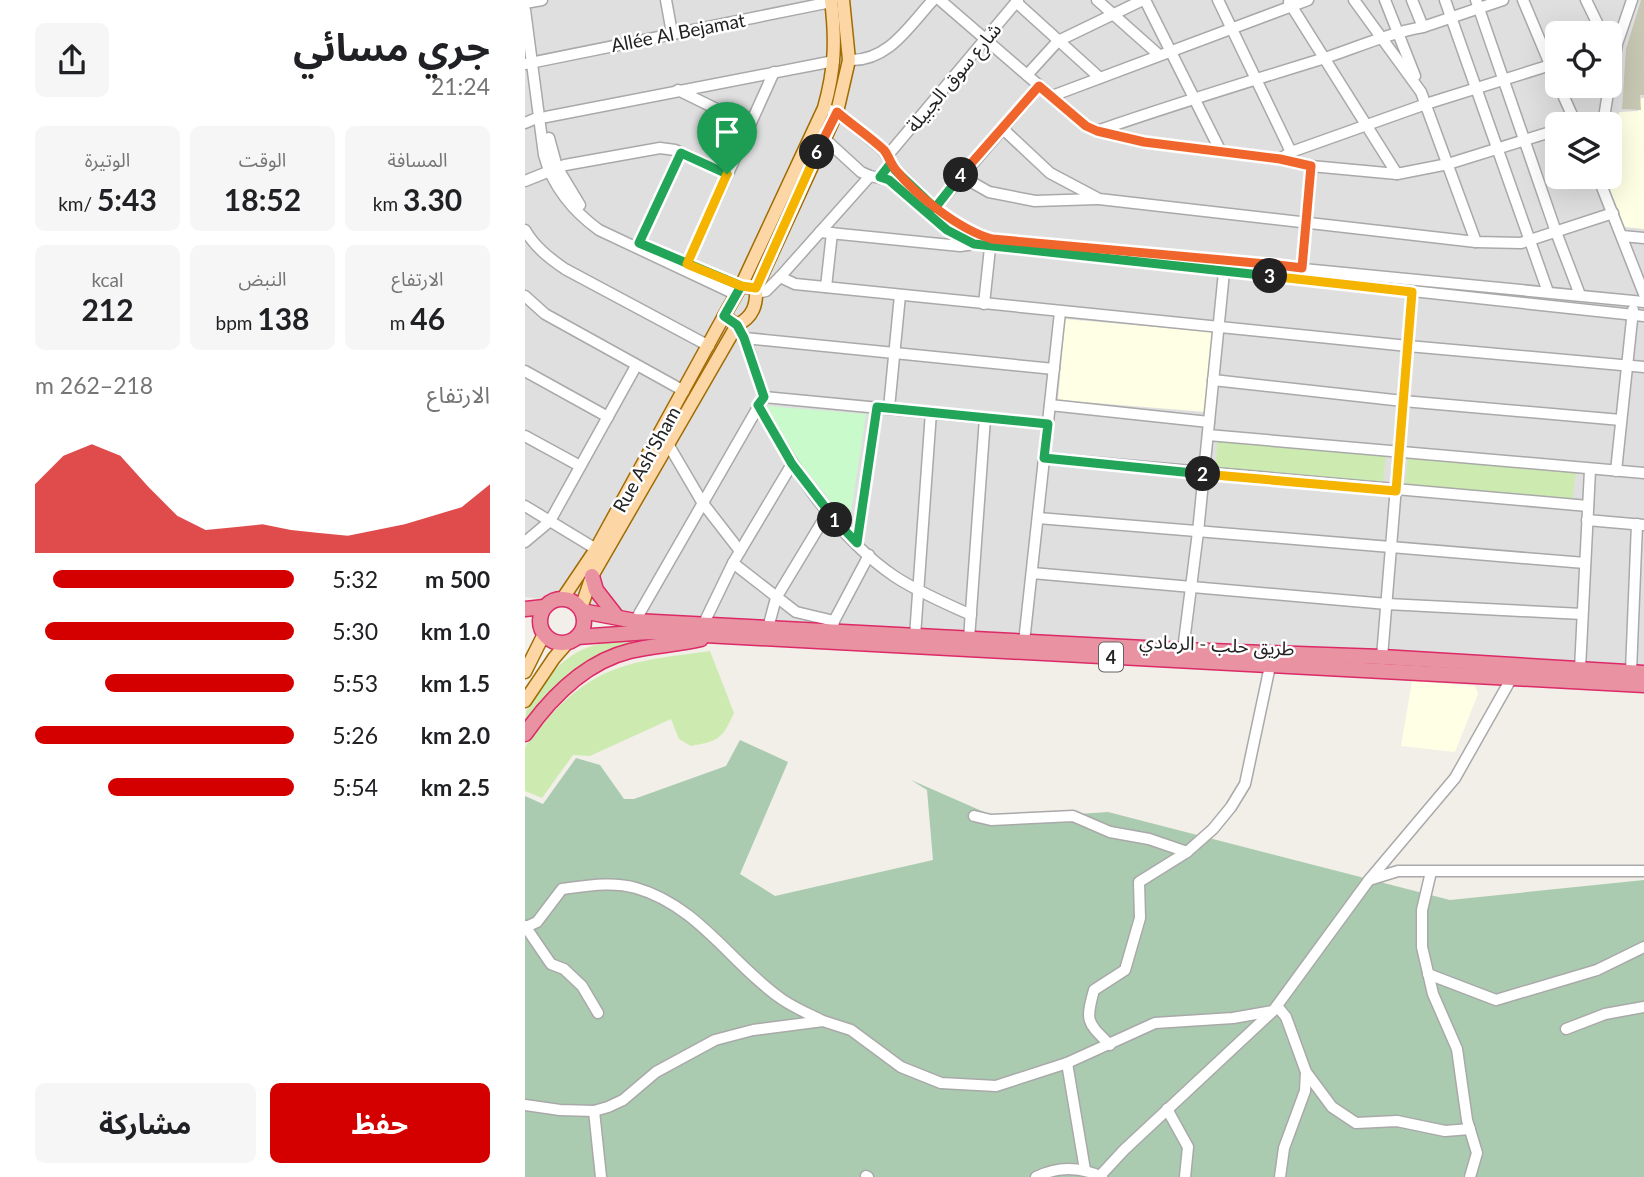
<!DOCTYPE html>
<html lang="ar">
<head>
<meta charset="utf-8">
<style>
  body { margin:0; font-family:Lato,"Noto Sans Arabic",sans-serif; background:#f6f6f6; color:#202124; direction:rtl; height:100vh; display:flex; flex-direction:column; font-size:26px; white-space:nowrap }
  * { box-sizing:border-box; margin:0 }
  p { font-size:23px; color:#757577 }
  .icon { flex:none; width:38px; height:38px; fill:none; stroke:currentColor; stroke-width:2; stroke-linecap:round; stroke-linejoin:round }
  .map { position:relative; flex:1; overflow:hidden; direction:ltr }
  .panel { display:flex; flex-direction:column; background:#fff; width:525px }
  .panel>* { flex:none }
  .controls { position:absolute; left:1020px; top:21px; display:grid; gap:14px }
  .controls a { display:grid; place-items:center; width:77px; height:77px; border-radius:10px; background:#fff; box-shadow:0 7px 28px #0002; font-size:35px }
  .pin { position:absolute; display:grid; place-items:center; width:60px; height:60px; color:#fff; margin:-72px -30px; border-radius:50% 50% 50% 0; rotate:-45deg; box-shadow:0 0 7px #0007 }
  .pin .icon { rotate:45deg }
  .km { position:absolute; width:35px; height:35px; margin:-18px; border-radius:50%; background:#222; color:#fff; font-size:19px; line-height:35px; text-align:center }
  .round { display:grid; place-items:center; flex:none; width:74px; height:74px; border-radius:10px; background:#f6f6f6 }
  .summary { display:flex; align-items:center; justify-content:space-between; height:119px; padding:0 35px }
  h1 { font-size:38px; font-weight:700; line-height:52px }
  .figures { display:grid; grid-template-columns:repeat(3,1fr); gap:10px; height:119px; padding:7px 35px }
  .figures div { display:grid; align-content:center; border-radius:10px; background:#f6f6f6; text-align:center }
  .figures b { font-size:30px; font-weight:700 }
  .figures small { font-size:19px; font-weight:400 }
  .figures p { font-size:19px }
  .chart { height:196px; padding:14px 35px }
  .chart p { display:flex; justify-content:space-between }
  .chart svg { width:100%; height:126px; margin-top:7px; fill:#d40000; opacity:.7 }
  .action { display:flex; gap:14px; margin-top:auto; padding:14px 35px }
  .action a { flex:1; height:80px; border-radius:10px; background:#d40000; color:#fff; font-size:28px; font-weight:700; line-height:80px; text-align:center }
  .action a+a { background:#f6f6f6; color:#202124 }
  ul { padding:0 35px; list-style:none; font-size:23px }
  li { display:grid; grid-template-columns:112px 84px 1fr; align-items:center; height:52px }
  li i { height:18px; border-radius:9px; background:#d40000 }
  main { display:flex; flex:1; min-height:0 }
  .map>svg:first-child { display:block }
</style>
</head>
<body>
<main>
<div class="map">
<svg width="1119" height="1177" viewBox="0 0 1119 1177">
  <rect width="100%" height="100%" fill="#f2efe9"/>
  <path fill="#e0dfdf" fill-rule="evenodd" d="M 0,0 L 1119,0 L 1119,668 L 123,614 L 0,597 ZM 1032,33 L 1085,33 L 1085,86 L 1032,86 ZM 1032,124 L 1085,124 L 1085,177 L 1032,177 Z"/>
  <g fill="#ffffe5">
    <polygon points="1116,98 1119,98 1119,229 1100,227 1083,188 1094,112 1113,111"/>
    <polygon points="540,319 688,332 681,412 533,400"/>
    <polygon points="887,681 950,686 953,694 930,752 876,746"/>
  </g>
  <polygon fill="#c7c7b4" points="1116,0 1119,0 1119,95 1115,95 1116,110 1097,109 1101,49"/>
  <g fill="#cdebb0">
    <polygon points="693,438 861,455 858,484 690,469"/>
    <polygon points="883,455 1051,472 1047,501 880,485"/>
    <path d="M 152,641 L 93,649 L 0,726 C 0,707 5,702 16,687 C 55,632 92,642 152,641 Z"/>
    <path d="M 185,651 L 209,713 C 197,739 194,741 166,746 L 154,739 L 146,719 L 65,756 L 48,755 L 17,798 L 0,791 C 0,778 0,760 0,748 C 3,739 14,729 20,722 C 71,662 112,661 185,651 Z"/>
  </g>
  <polygon fill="#aacbaf" points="215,740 263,762 215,874 250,896 408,860 402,790 386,780 475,819 583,812 925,900 1119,880 1119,1177 0,1177 0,796 18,804 51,758 75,765 99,799 109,799 201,766"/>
  <polygon fill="#c8facc" points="242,406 341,414 324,524 273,460"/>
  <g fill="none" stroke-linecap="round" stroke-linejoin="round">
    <g stroke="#a9a9a9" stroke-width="13">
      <g id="minor">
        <polyline points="141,0 147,33"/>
        <polyline points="415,0 561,126 572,131 619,142 755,159 786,166 872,174 923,164 1032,130"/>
        <polyline points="572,0 634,55"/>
        <polyline points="620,0 696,152"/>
        <polyline points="693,0 766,152"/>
        <polyline points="829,0 896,92 951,242"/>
        <polyline points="860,0 890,76"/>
        <polyline points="920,0 1023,292"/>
        <polyline points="951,0 1031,232 1055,295"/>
        <polyline points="998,0 1032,81"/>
        <polyline points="1061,0 1077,33"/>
        <polyline points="491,2 575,78"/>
        <polyline points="764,2 872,174"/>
        <polyline points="0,3 17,0"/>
        <path d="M 0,10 L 19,155 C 27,186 49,212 74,230 L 210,294"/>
        <polyline points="898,27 978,0"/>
        <path d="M 324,60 C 363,62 384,26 408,0"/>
        <polyline points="0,64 306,2"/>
        <polyline points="502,75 533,41 618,0"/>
        <polyline points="1085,83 1092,44 1107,0"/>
        <polyline points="1034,86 1051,124"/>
        <polyline points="153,90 224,125"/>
        <polyline points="527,96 783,0"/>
        <polyline points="305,110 312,112 358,150 371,170 410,208 438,227 467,239 1119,302"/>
        <polyline points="21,117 309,61"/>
        <polyline points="0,123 14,117"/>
        <polyline points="1051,124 1078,121"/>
        <polyline points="1078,124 1084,86"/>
        <polyline points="477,128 525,173 574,199 951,242 996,243 1088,213"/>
        <polyline points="289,129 336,172 345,176 364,180 422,230 449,244 1119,316"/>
        <path d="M 575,130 C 650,104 725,81 800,58 C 833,47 864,33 898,27 L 887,0"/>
        <polyline points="24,138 32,167 55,205"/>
        <polyline points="363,155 493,0"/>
        <polyline points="755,159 766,152 901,104 1032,63"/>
        <polyline points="436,176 464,192 510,201 572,199"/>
        <polyline points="1073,177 1119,294"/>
        <polyline points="0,181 40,165 135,148 150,150 202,174"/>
        <polyline points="410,208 514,86"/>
        <path d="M 0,230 C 10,247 24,258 40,269 L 184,346"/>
        <polyline points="295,232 435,246 449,244"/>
        <polyline points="1097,236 1119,238"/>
        <polyline points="114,243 156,153"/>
        <polyline points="157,262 216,286"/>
        <polyline points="162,264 249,72"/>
        <polyline points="777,268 786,166"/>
        <polyline points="255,277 270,284 883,346 1119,367"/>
        <polyline points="301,287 307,233"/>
        <polyline points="231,293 241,291 255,277 345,176"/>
        <polyline points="0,296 20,314 159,391"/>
        <polyline points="459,304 465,248"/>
        <polyline points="217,333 220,338 529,369"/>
        <polyline points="220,338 239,397 523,424"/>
        <polyline points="0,371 83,417"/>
        <polyline points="688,380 878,401 1096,420"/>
        <path d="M 233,405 C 268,467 309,535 369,576 C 393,592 420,603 446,615"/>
        <polyline points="525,405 684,422"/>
        <polyline points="364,408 375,295"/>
        <polyline points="683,435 1119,473"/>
        <polyline points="0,436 55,466"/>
        <polyline points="143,444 177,502 215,551"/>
        <polyline points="519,458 1063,506"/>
        <polyline points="1091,471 1108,310"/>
        <polyline points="0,506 71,549"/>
        <polyline points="513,518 1060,563"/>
        <polyline points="1062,520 1119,525"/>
        <polyline points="0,542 25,521 111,366"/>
        <polyline points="332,543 352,407"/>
        <polyline points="208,563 271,612 309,621 307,632"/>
        <polyline points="507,573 862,604 1057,614"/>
        <polyline points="110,621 236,402"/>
        <polyline points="309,621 344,555"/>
        <polyline points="178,625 208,563 267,464"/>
        <polyline points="243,628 251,598 303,512"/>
        <polyline points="390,636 406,412"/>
        <polyline points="444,639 460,418"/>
        <polyline points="499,642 535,312"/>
        <polyline points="658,650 673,532 699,272"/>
        <polyline points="857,657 887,291"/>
        <polyline points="1055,669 1065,470"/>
        <polyline points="1106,671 1112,524"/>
        <polyline points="449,816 466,820 548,816 585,832 624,839 662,852"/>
        <polyline points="906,872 897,910 897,947 908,994 932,1049 942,1120 952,1153 945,1177"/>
        <polyline points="844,880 873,871 1119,871"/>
        <polyline points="0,926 26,964 39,969 57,986 73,1013"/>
        <path d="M 1,927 L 12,922 L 37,889 C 61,886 87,881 111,888 C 174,906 207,965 258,1000 C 270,1008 284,1014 296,1020"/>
        <polyline points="903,974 971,1000 1072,970 1119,947"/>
        <polyline points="752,1006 761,1017 781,1072 807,1107 831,1123 872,1121 920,1131 945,1129"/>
        <polyline points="1041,1029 1080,1014 1119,1007"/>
        <path d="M 585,1045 C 562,1022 560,1022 569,990 L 600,970 L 615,918 L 614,882 L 662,852 L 688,829 L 706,807 L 720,784 L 745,666"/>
        <polyline points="542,1063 560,1170"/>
        <polyline points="0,1105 35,1110 69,1111 83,1107 98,1100 131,1072 190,1040 228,1030 298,1021 326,1030 376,1067 416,1083 471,1086 542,1063 630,1023 708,1018 748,1011"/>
        <polyline points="642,1109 663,1147 660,1177"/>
        <polyline points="69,1111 76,1177"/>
        <polyline points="341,1176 343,1177"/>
        <path d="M 511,1177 C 533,1166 556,1167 577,1177"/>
        <polyline points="574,1177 599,1150 748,1011 844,880 930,778 986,679"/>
        <polyline points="755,1177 759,1148 780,1091 781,1072"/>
      </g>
    </g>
    <g stroke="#a06b00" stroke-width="15">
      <g id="major">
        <path d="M 216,286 L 231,288 C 232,305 228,317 212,325 L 199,316 L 216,286 L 299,108 C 310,69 311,40 306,0"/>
        <polyline points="231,288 312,112 324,60 318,0"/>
        <polyline points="38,598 71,549 199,316"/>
        <polyline points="56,608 67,576 212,325"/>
        <polyline points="0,672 19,634"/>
        <polyline points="0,701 29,658 42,643"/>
      </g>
    </g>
    <g stroke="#dc2a67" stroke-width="17">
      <g id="highway">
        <polyline points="67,576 71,590 92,617"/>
        <circle cx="37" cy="621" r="22"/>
        <polyline points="0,609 19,607"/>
        <polyline points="57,611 110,621 658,650 857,657 1119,673"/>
        <polyline points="52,637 124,632 1119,685"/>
        <path d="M 0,734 C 26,697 60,662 105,651 C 128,645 152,645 176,639"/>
      </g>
    </g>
    <use href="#minor" stroke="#fff" stroke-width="10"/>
    <use href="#major" stroke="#fcd6a4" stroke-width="12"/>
    <use href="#highway" stroke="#e892a2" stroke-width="14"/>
  </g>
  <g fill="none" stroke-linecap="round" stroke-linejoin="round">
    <g stroke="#fff" stroke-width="14">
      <polyline id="split-1" points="202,174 156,153 114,243 216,286 199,316 212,325 219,338 239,397 233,405 267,464 310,520"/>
    </g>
    <g stroke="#fff" stroke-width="14">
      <polyline id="split-2" points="310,520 332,543 352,407 523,424 519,458 678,474"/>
    </g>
    <g stroke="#fff" stroke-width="14">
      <polyline id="split-3" points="678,474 871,491 887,292 745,276"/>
    </g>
    <g stroke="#fff" stroke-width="14">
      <polyline id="split-4" points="436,175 410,208 370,170 366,163 355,177 364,180 422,230 449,244 745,276"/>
    </g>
    <g stroke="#fff" stroke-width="14">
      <polyline id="split-5" points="436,175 514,86 561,126 572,131 619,142 755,159 786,166 777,268 753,265"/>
    </g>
    <g stroke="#fff" stroke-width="14">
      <path id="split-6" d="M 292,152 L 312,112 C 327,125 344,136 359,150 C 364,156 365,163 370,169 C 391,196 435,230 467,239 L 753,265"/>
    </g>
    <g stroke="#fff" stroke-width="14">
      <polyline id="split-7" points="202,174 162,264 216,286 231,288 292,152"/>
    </g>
    <use href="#split-1" stroke="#22a559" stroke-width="9"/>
    <use href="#split-2" stroke="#22a559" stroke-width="9"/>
    <use href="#split-3" stroke="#f5b400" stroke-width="9"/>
    <use href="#split-4" stroke="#22a559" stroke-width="9"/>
    <use href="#split-5" stroke="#f0652b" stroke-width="9"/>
    <use href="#split-6" stroke="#f0652b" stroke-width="9"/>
    <use href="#split-7" stroke="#f5b400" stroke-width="9"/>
  </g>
  <g text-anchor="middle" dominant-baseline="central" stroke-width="5" stroke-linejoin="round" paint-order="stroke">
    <rect fill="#fff" stroke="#646464" stroke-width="2" x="574" y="642.5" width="24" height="29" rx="5"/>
    <g font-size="18" font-weight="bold" fill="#222">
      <text x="586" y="657">4</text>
    </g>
    <g font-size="19" fill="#222" stroke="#fff">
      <text transform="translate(153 32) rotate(-11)">Allée Al Bejamat</text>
      <text transform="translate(428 77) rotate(-50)">شارع سوق الجبيلة</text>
      <text transform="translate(121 459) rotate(-61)">Rue Ash'Sham</text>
      <text transform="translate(692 644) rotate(3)">طريق حلب - الرمادي</text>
    </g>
  </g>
</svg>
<div class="controls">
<a><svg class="icon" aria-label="locate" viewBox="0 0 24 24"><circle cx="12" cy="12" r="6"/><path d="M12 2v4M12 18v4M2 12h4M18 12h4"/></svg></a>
<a><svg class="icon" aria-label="layers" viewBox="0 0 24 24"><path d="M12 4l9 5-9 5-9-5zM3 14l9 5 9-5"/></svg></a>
</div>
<div class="pin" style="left:202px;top:174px;background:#1e9e55"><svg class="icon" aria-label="arrive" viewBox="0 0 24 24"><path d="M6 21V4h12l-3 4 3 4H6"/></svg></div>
<b class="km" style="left:310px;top:520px">1</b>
<b class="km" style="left:678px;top:474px">2</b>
<b class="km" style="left:745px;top:276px">3</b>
<b class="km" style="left:436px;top:175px">4</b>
<b class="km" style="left:292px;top:152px">6</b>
</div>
<section class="panel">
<div class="summary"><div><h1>جري مسائي</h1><p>21:24</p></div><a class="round"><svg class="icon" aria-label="share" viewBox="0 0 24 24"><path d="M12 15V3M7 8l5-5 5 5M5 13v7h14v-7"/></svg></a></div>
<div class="figures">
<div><p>المسافة</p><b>3.30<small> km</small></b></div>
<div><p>الوقت</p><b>18:52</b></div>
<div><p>الوتيرة</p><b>5:43<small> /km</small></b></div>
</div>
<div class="figures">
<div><p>الارتفاع</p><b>46<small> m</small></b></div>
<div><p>النبض</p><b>138<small> bpm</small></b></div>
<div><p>kcal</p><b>212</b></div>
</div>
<div class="chart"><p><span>الارتفاع</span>218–262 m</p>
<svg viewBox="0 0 160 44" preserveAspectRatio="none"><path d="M0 44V20L10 10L20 6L30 10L40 21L50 31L60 36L70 35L80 34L90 36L100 37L110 38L120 36L130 34L140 31L150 28L160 20V44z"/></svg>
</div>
<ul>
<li><b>500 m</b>5:32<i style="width:93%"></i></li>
<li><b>1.0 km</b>5:30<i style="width:96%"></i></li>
<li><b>1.5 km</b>5:53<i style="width:73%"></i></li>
<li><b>2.0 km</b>5:26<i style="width:100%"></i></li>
<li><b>2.5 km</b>5:54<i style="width:72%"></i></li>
</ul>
<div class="action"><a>حفظ</a><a>مشاركة</a></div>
</section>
</main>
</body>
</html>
